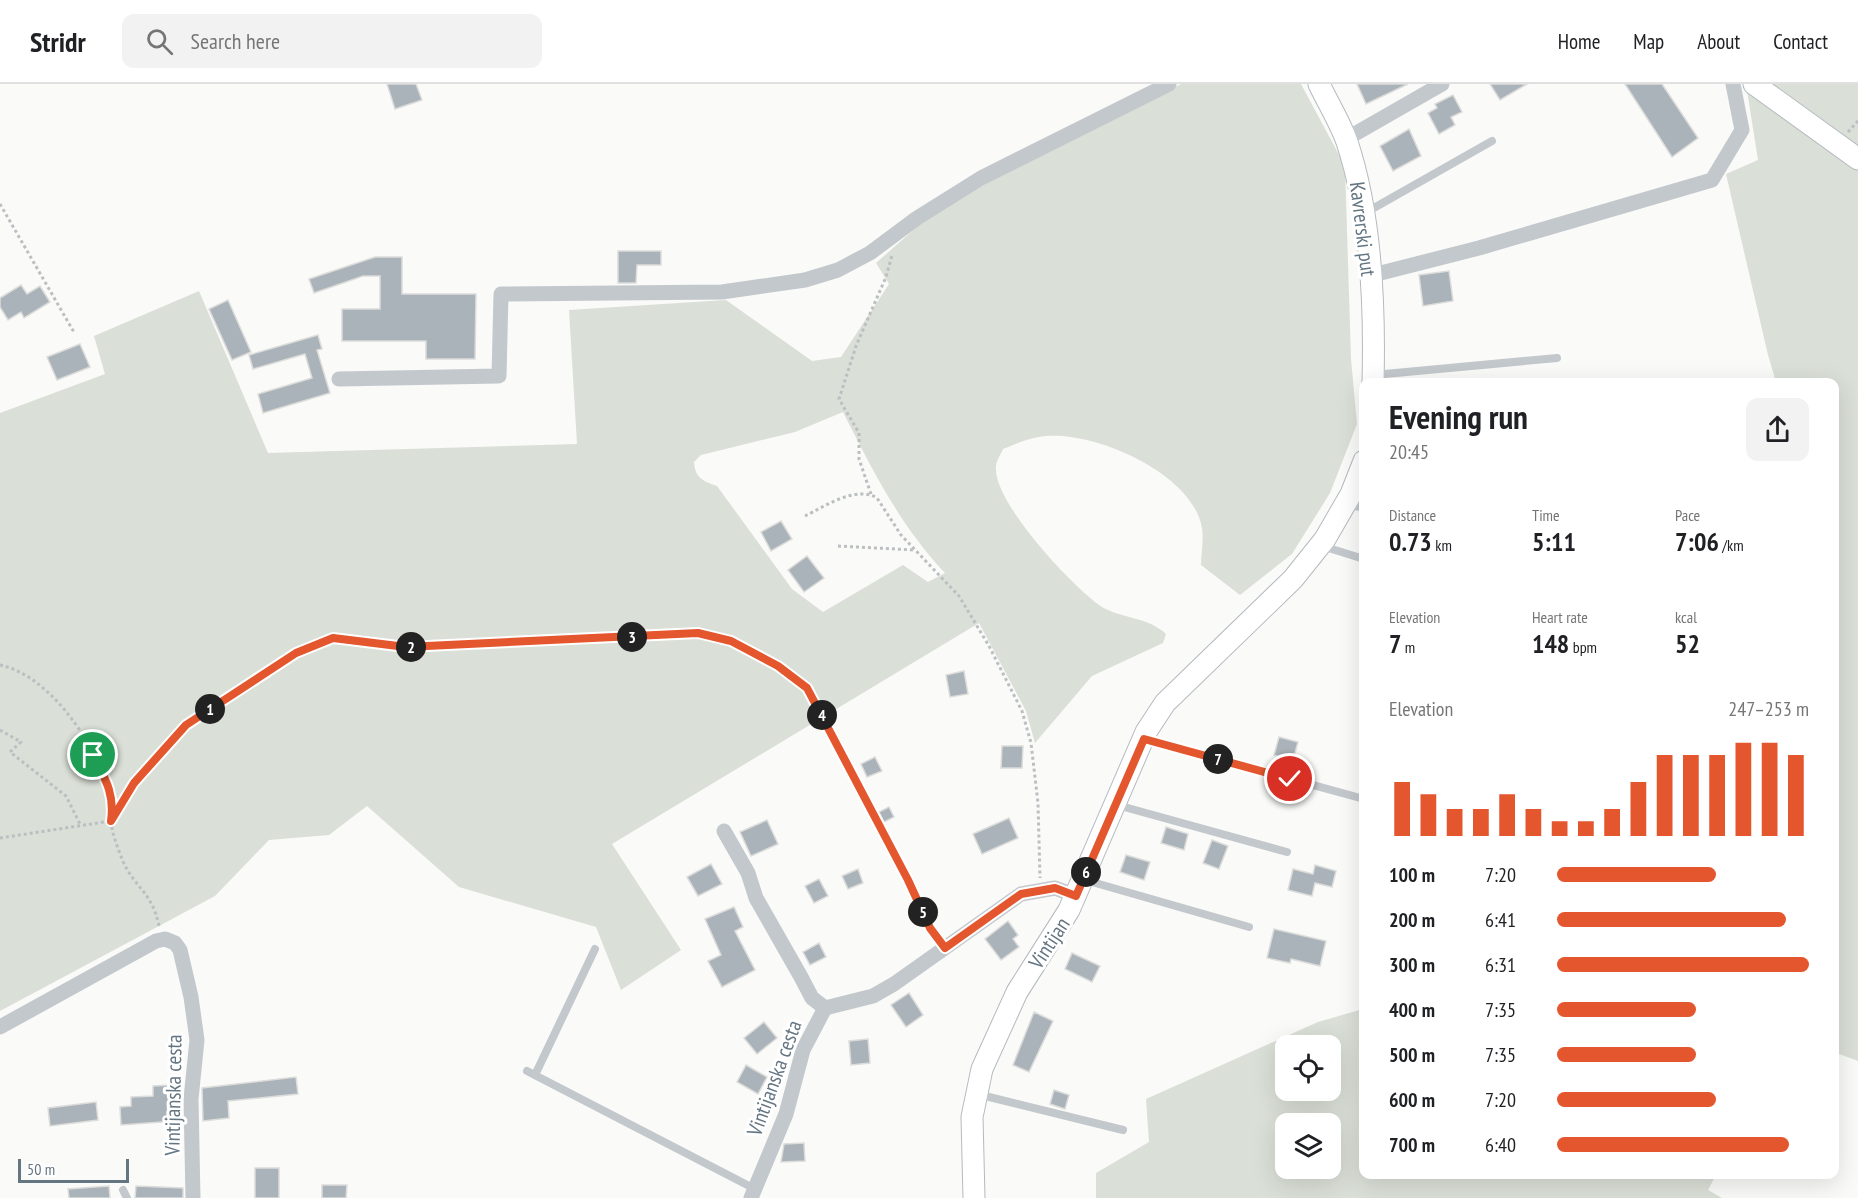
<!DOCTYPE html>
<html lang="en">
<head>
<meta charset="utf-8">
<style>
  body { margin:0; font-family:"PT Sans Narrow",sans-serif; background:#f2f2f2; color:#202124; height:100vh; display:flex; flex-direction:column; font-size:22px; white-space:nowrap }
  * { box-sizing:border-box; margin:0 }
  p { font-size:20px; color:#757577 }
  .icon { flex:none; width:33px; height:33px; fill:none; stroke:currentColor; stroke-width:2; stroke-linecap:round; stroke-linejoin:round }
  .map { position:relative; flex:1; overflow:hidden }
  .drawer { position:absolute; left:1359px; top:294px; width:480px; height:801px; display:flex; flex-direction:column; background:#fff; border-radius:12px; box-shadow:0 6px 24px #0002 }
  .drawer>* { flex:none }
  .tools { position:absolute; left:1275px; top:951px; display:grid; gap:12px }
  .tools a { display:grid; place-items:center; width:66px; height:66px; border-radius:12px; background:#fff; box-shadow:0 6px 24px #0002; font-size:30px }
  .scale { position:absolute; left:18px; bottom:15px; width:111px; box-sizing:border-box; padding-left:6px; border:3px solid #657683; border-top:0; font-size:16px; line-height:21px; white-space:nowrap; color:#657683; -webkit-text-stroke:4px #fff; paint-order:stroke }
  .pin { position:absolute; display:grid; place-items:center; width:51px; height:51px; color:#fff; margin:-26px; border:3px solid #fff; border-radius:50%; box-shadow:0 2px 6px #0007 }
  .km { position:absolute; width:30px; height:30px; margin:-15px; border-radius:50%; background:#222; color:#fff; font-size:16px; line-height:30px; text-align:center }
  .round { display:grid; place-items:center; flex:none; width:63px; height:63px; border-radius:12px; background:#f2f2f2 }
  .overview { display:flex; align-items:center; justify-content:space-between; height:102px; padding:0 30px }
  h1 { font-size:33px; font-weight:700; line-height:45px }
  .figures { display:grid; grid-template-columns:repeat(3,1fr); gap:9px; height:102px; padding:6px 30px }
  .figures div { display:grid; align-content:center }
  .figures b { font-size:26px; font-weight:700 }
  .figures small { font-size:16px; font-weight:400 }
  .figures p { font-size:16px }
  .chart { height:168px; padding:12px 30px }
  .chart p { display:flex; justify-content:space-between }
  .chart svg { width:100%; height:108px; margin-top:6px; stroke:#e4572e; stroke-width:6 }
  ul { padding:0 30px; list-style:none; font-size:20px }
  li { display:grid; grid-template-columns:96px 72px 1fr; align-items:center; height:45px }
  li i { height:15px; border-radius:8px; background:#e4572e }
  header { display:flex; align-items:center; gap:36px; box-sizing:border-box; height:84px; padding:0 30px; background:#fff; border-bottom:2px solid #e0e0e0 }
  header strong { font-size:28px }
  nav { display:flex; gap:33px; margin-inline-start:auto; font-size:21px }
  .search { width:420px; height:54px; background:#f2f2f2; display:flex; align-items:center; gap:15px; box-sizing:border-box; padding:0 21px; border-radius:12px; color:#757577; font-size:22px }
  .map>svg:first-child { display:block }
</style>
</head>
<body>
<header>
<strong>Stridr</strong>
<div class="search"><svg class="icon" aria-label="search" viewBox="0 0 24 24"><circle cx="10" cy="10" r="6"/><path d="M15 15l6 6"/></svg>Search here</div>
<nav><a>Home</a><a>Map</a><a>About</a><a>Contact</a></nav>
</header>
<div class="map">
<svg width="1858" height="1114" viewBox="0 0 1858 1114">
  <rect width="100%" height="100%" fill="#fafaf8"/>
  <g fill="#dadfd7" fill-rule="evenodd">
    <path d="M 1181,0 L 1301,0 L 1345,82 L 1351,275 L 1357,340 L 1330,409 L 1292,470 L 1240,511 L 1201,481 C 1201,470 1204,455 1202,444 C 1193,390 1097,348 1047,352 C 1031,353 1018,359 1003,365 C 1001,370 996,377 996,382 C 992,417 1071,501 1099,521 C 1119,535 1147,532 1166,550 L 1163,559 L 1092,592 L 1035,659 L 1026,627 L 979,539 L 612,760 L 681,866 L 621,906 L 596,843 L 459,803 L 367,722 L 329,751 L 269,756 L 215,812 L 0,927 L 0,329 L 105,290 L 94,252 L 199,207 L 268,369 L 577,360 L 569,226 L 726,216 L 812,277 L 841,273 L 889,200 L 876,179 L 936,126 L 1107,36 ZM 843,328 C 873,387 899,440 945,489 L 928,498 L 903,481 L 823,528 L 792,505 L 717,402 C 703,397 695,394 694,378 L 701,371 L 795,348 Z"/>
    <polygon points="1746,0 1858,0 1858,977 1834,968 1834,298 1776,298 1768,271 1726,90 1758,76"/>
    <path d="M 1363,925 L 1364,1090 L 1716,1091 L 1708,1106 L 1722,1114 L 1096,1114 L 1096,1089 L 1149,1058 L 1146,1015 L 1318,938 ZM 1286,962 L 1330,962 L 1330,1006 L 1286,1006 ZM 1286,1040 L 1330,1040 L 1330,1084 L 1286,1084 Z"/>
  </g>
  <g fill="#aab3b9" stroke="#dcdcda" stroke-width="1.5">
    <polygon points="387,0 416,0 422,16 395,25"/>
    <polygon points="1357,0 1408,0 1366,20"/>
    <polygon points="1490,0 1527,0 1500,16"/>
    <polygon points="1625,0 1662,0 1698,54 1672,73"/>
    <polygon points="1453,11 1462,28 1451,33 1455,41 1439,50 1428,29 1437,24 1435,20"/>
    <polygon points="1409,45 1421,72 1393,87 1380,62"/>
    <polygon points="618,167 661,167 661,181 637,181 636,199 618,199"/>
    <polygon points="375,173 402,173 402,210 476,210 475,275 426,275 426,257 342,257 342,225 380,225 380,192 363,192 314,209 309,195"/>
    <polygon points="1449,187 1453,217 1423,222 1419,191"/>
    <polygon points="21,201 27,210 40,202 50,218 24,234 21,228 8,236 0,223 0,214"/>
    <polygon points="228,216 251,268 232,276 209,225"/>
    <polygon points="318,251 322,265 317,266 330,309 263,329 258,310 312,294 305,270 253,285 249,271"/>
    <polygon points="80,260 90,283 57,296 47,273"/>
    <polygon points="781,437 792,455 771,467 761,448"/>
    <polygon points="807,472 824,494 804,508 788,486"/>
    <polygon points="964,587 968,610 950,613 946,591"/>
    <polygon points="1279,653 1298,658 1293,676 1274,671"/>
    <polygon points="1002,662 1023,662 1022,684 1001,684"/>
    <polygon points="875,673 882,687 867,693 861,680"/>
    <polygon points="889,723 894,733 884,738 879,728"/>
    <polygon points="1009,734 1018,754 982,770 973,750"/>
    <polygon points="767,736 778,760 751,772 740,748"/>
    <polygon points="1166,743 1188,750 1184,766 1161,759"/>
    <polygon points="1212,756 1228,762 1219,785 1203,779"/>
    <polygon points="1126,771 1150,778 1144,796 1120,788"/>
    <polygon points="711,780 722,800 698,812 687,793"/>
    <polygon points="1315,781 1336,787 1332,803 1315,799 1312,812 1288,806 1293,785 1313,790"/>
    <polygon points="858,785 863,799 848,805 842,792"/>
    <polygon points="819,795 828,812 814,819 805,802"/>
    <polygon points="734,823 743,843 735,847 755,886 722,903 708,877 721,871 705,835"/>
    <polygon points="1008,837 1018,851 1013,855 1019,863 1001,876 985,855"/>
    <polygon points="1274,845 1326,857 1320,882 1291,875 1290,879 1267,874"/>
    <polygon points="819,859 826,873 810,881 803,868"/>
    <polygon points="1072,869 1100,882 1092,898 1065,885"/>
    <polygon points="909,909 923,931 906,943 891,921"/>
    <polygon points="1034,928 1053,937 1029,988 1013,981"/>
    <polygon points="764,938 777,954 757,970 744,954"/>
    <polygon points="868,955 870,979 851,981 849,957"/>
    <polygon points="746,981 767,993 758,1010 737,998"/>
    <polygon points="296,993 298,1010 228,1017 229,1034 203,1037 202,1004"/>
    <polygon points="172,1001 175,1037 121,1041 120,1023 131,1022 131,1013 153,1012 153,1002"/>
    <polygon points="1054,1006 1069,1011 1065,1025 1050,1020"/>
    <polygon points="96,1018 98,1036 50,1042 48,1024"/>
    <polygon points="804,1059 805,1077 781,1078 784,1060"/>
    <rect x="255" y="1084" width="24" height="30"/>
    <polygon points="322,1101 347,1101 346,1114 322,1114"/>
    <polygon points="109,1102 110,1114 69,1114 68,1105"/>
    <polygon points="136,1102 183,1104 183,1114 135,1114"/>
  </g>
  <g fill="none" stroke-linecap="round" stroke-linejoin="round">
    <g stroke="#b3babf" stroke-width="23">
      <g id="secondary">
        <path d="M 1319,0 C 1328,19 1340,38 1347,58 C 1371,130 1375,222 1373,298"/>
        <polyline points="1754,0 1858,75"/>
        <polyline points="974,1114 972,1033 982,985 1017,908 1069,826 1146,648 1165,619 1293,495 1325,455 1351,410 1364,377"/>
      </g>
    </g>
    <g stroke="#bbbfc2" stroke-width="3" stroke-dasharray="3 3" stroke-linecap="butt">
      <polyline points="1848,48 1858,37"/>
      <polyline points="0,120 75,250"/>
      <polyline points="871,410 859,375 859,349 839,315 856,262 886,193 892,171"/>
      <path d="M 805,432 C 825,422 857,401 877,414 L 901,451 L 959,512 L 989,562 L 1022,627 L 1031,659 L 1038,719 L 1040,794"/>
      <polyline points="838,462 914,466"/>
      <path d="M 0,581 C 51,592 93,659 110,704 C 114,714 111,724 111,735 C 111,748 118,764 122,775 C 134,804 152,807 159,842"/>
      <polyline points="0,646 21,658 10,668 66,712 80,740"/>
      <polyline points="0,754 111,737 134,699 186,641 296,569 333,554 406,563 698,549 731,557 779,582 807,605 837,656 936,854"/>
    </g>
    <g stroke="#c3c8cc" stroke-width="8">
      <polyline points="1365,129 1492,57"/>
      <polyline points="1374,291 1557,274"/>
      <polyline points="1347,420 1364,424"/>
      <polyline points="1322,462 1364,475"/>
      <polyline points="1145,655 1364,715"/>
      <polyline points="1117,721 1287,768"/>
      <polyline points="1085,796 1249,843"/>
      <polyline points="527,987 755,1105"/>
      <polyline points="535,991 595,865"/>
      <polyline points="977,1010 1123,1046"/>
      <polyline points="123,1106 127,1114"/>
    </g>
    <g stroke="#c3c8cc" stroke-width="15">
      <polyline points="1346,55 1442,0"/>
      <polyline points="1369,192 1479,164 1712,96 1742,46 1733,0"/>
      <polyline points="339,295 499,292 501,210 722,208 805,196 838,186 870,169 917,134 981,94 1169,0"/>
      <polyline points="724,747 748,789 756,814 801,893 812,914 825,924 873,912 894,900 1021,810 1055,804 1076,812"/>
      <polyline points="0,943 156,857 165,855 175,859 180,866 191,913 197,956 191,1015 193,1114"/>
      <polyline points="751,1114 786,1030 803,966 825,924"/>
    </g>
    <use href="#secondary" stroke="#fff" stroke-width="21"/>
  </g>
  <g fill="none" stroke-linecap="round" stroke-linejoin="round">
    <g stroke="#fff" stroke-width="12">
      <path id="route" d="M 93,671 C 105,694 115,710 111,737 L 134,699 L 186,641 L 296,569 L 333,554 L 406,563 L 698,549 L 731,557 L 778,582 L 807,604 L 908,796 L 930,844 L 945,864 L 1021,810 L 1055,804 L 1076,812 L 1144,655 L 1290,695"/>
    </g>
    <use href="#route" stroke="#e4572e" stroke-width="8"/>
  </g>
  <g text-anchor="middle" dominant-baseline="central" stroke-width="6" stroke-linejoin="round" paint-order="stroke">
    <g font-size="21" fill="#657683" stroke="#fff">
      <text transform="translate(1363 145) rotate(83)">Kavrerski put</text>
      <text transform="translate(1049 859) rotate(-57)">Vintijan</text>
      <text transform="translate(774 994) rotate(-70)">Vintijanska cesta</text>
      <text transform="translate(173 1011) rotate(-89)">Vintijanska cesta</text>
    </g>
  </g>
</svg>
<div class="tools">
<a><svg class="icon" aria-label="locate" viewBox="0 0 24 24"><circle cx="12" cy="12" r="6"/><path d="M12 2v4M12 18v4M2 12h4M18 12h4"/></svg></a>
<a><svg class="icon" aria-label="layers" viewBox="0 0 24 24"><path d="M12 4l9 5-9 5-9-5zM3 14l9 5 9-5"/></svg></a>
</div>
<div class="scale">50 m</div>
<div class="pin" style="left:93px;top:671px;background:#1e9e55"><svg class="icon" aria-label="arrive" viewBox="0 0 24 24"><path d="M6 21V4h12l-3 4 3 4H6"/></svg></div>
<div class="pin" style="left:1290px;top:695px;background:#d93025"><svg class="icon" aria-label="check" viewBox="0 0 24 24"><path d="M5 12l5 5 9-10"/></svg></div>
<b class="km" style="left:210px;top:625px">1</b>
<b class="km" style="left:411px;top:563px">2</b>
<b class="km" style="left:632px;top:553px">3</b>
<b class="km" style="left:822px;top:631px">4</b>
<b class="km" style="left:923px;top:828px">5</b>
<b class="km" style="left:1086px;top:788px">6</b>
<b class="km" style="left:1218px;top:675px">7</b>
<section class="drawer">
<div class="overview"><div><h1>Evening run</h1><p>20:45</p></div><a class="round"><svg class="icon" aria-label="share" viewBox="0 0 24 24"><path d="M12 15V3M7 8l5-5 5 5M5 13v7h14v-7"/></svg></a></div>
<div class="figures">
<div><p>Distance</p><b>0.73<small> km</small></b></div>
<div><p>Time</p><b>5:11</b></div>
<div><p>Pace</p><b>7:06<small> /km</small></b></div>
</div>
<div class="figures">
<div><p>Elevation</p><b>7<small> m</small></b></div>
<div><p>Heart rate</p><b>148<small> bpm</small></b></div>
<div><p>kcal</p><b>52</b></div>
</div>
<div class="chart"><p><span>Elevation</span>247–253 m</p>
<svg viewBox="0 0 160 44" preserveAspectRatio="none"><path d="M5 44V22M15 44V27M25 44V33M35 44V33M45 44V27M55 44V33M65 44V38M75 44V38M85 44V33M95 44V22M105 44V11M115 44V11M125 44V11M135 44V6M145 44V6M155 44V11"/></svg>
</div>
<ul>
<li><b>100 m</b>7:20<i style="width:63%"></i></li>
<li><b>200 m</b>6:41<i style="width:91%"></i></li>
<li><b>300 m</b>6:31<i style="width:100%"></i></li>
<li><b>400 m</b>7:35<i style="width:55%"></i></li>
<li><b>500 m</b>7:35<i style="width:55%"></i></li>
<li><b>600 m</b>7:20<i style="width:63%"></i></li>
<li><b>700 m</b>6:40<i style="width:92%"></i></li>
</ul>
</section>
</div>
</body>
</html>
